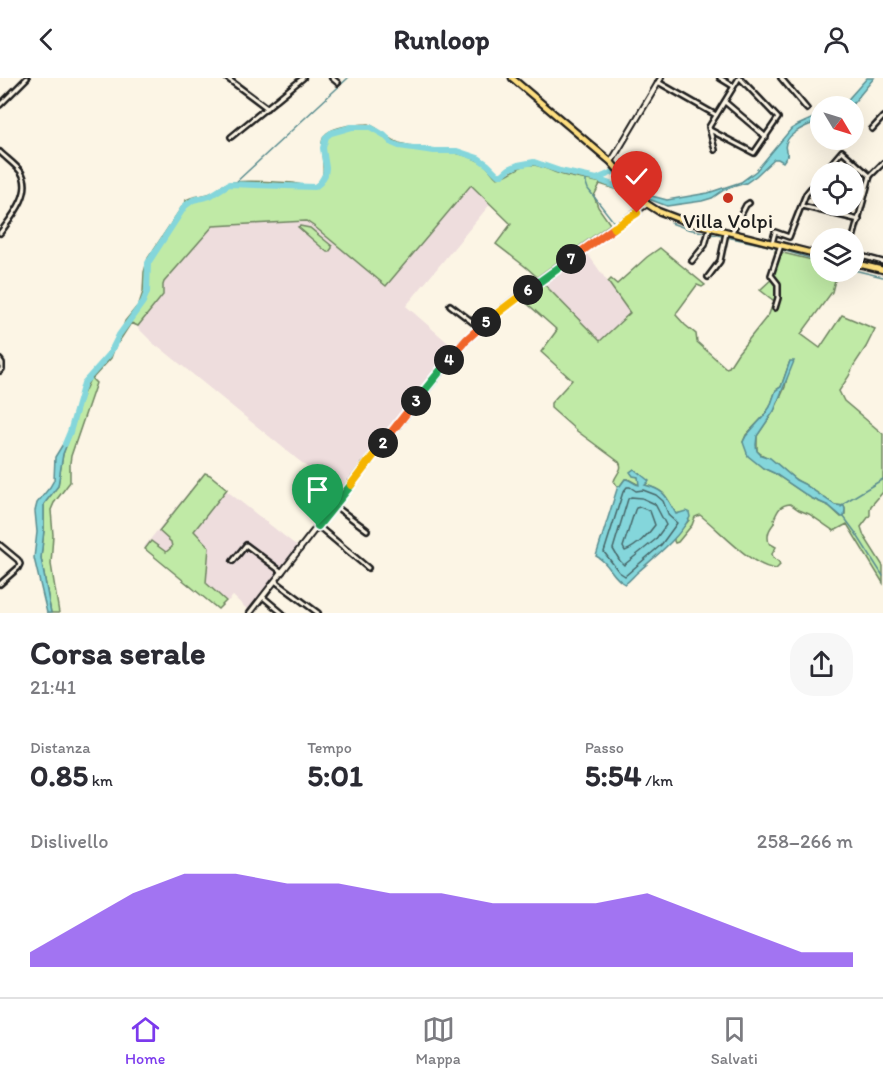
<!DOCTYPE html>
<html lang="it">
<head>
<meta charset="utf-8">
<style>
  body { margin:0; font-family:Itim,sans-serif; background:#f7f7f7; color:#2b2b33; height:100vh; display:flex; flex-direction:column; font-size:22px; white-space:nowrap }
  * { box-sizing:border-box; margin:0 }
  p { font-size:20px; color:#7c7c81 }
  .icon { flex:none; width:33px; height:33px; fill:none; stroke:currentColor; stroke-width:2; stroke-linecap:round; stroke-linejoin:round }
  .map { position:relative; height:535px; overflow:hidden }
  .side { display:flex; flex-direction:column; background:#fff; flex:1 }
  .side>* { flex:none }
  .needle { width:39px; rotate:128deg }
  .fabs { position:absolute; left:810px; top:18px; display:grid; gap:12px }
  .fabs a { display:grid; place-items:center; width:54px; height:54px; border-radius:50%; background:#fff; box-shadow:0 6px 24px #0002; font-size:30px }
  .pin { position:absolute; display:grid; place-items:center; width:51px; height:51px; color:#fff; margin:-62px -26px; border-radius:50% 50% 50% 0; rotate:-45deg; box-shadow:0 0 6px #0007 }
  .pin .icon { rotate:45deg }
  .km { position:absolute; width:30px; height:30px; margin:-15px; border-radius:50%; background:#222; color:#fff; font-size:16px; line-height:30px; text-align:center }
  .round { display:grid; place-items:center; flex:none; width:63px; height:63px; border-radius:24px; background:#f7f7f7 }
  .summary { display:flex; align-items:center; justify-content:space-between; height:102px; padding:0 30px }
  h1 { font-size:33px; font-weight:700; line-height:45px }
  .figures { display:grid; grid-template-columns:repeat(3,1fr); gap:9px; height:102px; padding:6px 30px }
  .figures div { display:grid; align-content:center }
  .figures b { font-size:30px; font-weight:700 }
  .figures small { font-size:16px; font-weight:400 }
  .figures p { font-size:16px }
  .chart { height:168px; padding:12px 30px }
  .chart p { display:flex; justify-content:space-between }
  .chart svg { width:100%; height:108px; margin-top:6px; fill:#7c3aed; opacity:.7 }
  header { display:flex; justify-content:space-between; align-items:center; height:78px; padding:0 30px; background:#fff; font-size:27px; font-weight:700 }
  .menu { display:flex; justify-content:space-around; align-items:center; height:84px; border-top:2px solid #e1e1e2; background:#fff; font-size:16px; color:#7c7c81 }
  .menu a { display:grid; justify-items:center; gap:3px }
  .menu .active { color:#7c3aed }
  .map>svg:first-child { display:block }
</style>
</head>
<body>
<header><svg class="icon" aria-label="back" viewBox="0 0 24 24"><path d="M15 5l-7 7 7 7"/></svg>Runloop<svg class="icon" aria-label="person" viewBox="0 0 24 24"><circle cx="12" cy="8" r="4"/><path d="M4 21q1-7 8-7t8 7"/></svg></header>
<div class="map">
<svg width="883" height="535" viewBox="0 0 883 535">
  <rect width="100%" height="100%" fill="#fcf5e5"/>
  <filter id="ink" filterUnits="userSpaceOnUse"><feTurbulence type="fractalNoise" baseFrequency=".0167" numOctaves="2"/><feDisplacementMap in="SourceGraphic" scale="12" xChannelSelector="R" yChannelSelector="G"/><feConvolveMatrix kernelMatrix="1 2 1 2 8 2 1 2 1" color-interpolation-filters="sRGB"/></filter>
  <g filter="url(#ink)">
    <g fill="#edd">
      <polygon points="471,106 491,125 406,228 455,271 340,416 158,268 157,269 137,249 163,217 163,207 164,204 213,148 306,143 315,149 386,208"/>
      <polygon points="587,175 630,235 600,263 543,205"/>
      <polygon points="204,395 297,468 248,532 233,518 228,523 221,520 217,524 144,469"/>
    </g>
    <g fill="#c0eaa6" stroke="#6e8361" stroke-width="1.5" fill-rule="evenodd">
      <path d="M 368,46 C 380,50 388,61 399,65 C 426,73 455,70 481,84 C 488,87 491,95 497,100 C 508,99 516,89 527,87 C 539,85 551,94 563,97 C 586,103 610,104 631,116 L 600,106 L 594,118 L 598,129 L 610,146 L 537,199 L 527,190 L 496,166 L 511,146 L 471,107 L 386,208 L 315,149 L 306,143 L 213,148 L 164,204 L 163,207 L 163,217 L 138,248 L 131,245 L 118,265 L 125,243 L 139,226 L 143,214 L 144,194 L 148,180 L 183,127 L 185,127 L 186,122 C 194,117 204,119 213,114 C 219,111 224,104 233,104 C 251,102 275,104 293,105 C 299,106 310,110 316,106 C 333,97 313,66 327,55 C 338,47 355,47 368,46 Z"/>
      <polygon points="300,148 310,150 332,168 332,170 329,174 327,174 298,149"/>
      <path d="M 660,170 L 705,207 L 702,209 L 697,207 L 677,234 L 676,237 L 685,247 L 696,256 L 697,264 L 726,290 L 729,289 L 738,275 L 769,236 L 774,223 L 760,212 L 774,199 L 775,173 L 820,184 L 820,194 L 837,194 L 832,214 L 801,256 L 820,270 L 842,237 L 875,251 L 866,269 L 854,287 L 849,298 L 839,313 L 844,323 L 883,356 L 883,414 L 871,428 L 870,431 L 870,437 L 861,449 L 864,458 L 883,488 L 883,505 L 847,446 L 834,453 L 809,436 L 799,432 L 790,426 C 780,427 778,432 774,441 L 775,444 C 770,450 766,456 769,465 L 776,469 L 772,476 L 773,479 L 779,484 L 780,487 L 776,491 C 750,488 721,453 700,437 L 695,439 L 692,447 L 678,464 L 675,465 L 674,463 L 674,460 L 689,442 L 681,435 L 676,436 C 666,419 667,413 645,407 L 647,405 L 638,399 L 640,402 L 639,407 L 628,401 L 625,401 L 620,408 L 617,408 L 614,403 C 616,396 624,391 619,384 L 577,353 L 551,330 L 551,325 L 572,302 L 541,274 L 557,252 L 522,221 L 543,205 L 600,263 L 630,235 L 608,204 L 611,201 L 617,206 L 647,179 ZM 790,283 L 785,309 L 774,333 L 757,358 L 757,373 C 761,377 765,378 770,381 C 782,388 790,401 804,406 L 835,427 L 844,428 L 845,431 L 845,436 L 841,439 L 829,428 L 811,420 L 774,395 L 763,390 L 743,364 L 746,357 L 763,339 L 770,329 L 776,312 L 781,309 Z"/>
      <polygon points="115,269 111,280 92,301 96,305 71,378 70,385 70,404 54,425 51,432 53,457 51,486 59,535 51,535 41,480 44,452 44,426 58,408 63,376 74,346 81,321 90,301 109,282"/>
      <polygon points="205,395 210,397 227,411 194,453 209,469 206,505 226,523 218,531 145,471 151,463 166,474 172,469 171,464 159,453"/>
    </g>
    <g fill="#84d6db" stroke="#5a8c8f" stroke-width="1.5">
      <polygon points="867,0 874,0 851,28 842,28"/>
      <path d="M 820,37 L 820,43 C 807,47 776,59 788,77 L 783,84 L 778,81 L 774,81 L 756,98 L 746,105 L 732,109 L 724,112 L 712,120 L 702,123 L 667,128 L 646,120 L 640,113 L 648,117 L 667,122 L 708,115 L 741,104 L 756,93 L 791,51 L 798,47 Z"/>
      <polygon points="790,283 794,283 774,333 757,358 756,367 757,373 761,377 770,380 796,402 804,406 826,421 835,427 844,428 845,431 844,439 842,439 829,428 811,420 774,395 763,390 748,378 744,367 743,364 746,358 763,339 770,329 776,312 781,309"/>
      <polygon points="71,356 63,376 58,408 44,426 44,452 41,480 51,535 47,535 34,480 37,454 35,433 37,425 50,409 54,402 55,379 63,366"/>
      <path d="M 634,391 L 649,403 L 645,407 C 667,413 666,419 676,436 L 686,433 L 689,434 L 690,439 C 678,461 657,477 639,493 C 634,497 631,502 625,506 C 612,500 609,484 596,478 L 618,408 L 620,408 L 625,401 C 631,401 634,407 639,407 L 638,399 L 633,398 L 630,394 Z"/>
    </g>
    <g fill="none" stroke-linecap="round" stroke-linejoin="round">
      <g stroke="#466668" stroke-width="1.5">
        <polygon points="627,409 630,409 636,413 643,412 656,417 663,423 669,438 677,445 661,467 625,498 619,494 604,474 623,414"/>
        <polygon points="631,419 642,420 655,426 666,447 655,462 624,487 620,483 613,471 628,421"/>
        <path d="M 640,429 L 650,433 L 655,447 C 648,457 636,469 625,473 L 623,469 L 635,432 L 636,430 Z"/>
      </g>
      <g stroke="#5a8c8f" stroke-width="1.5">
        <polyline points="586,100 586,105 588,111 613,143"/>
        <polyline points="234,106 348,0"/>
        <polyline points="671,145 688,151 765,167 820,183"/>
        <polyline points="854,192 883,199"/>
        <polyline points="493,242 522,221"/>
        <polyline points="342,423 465,269 483,251"/>
        <polyline points="841,429 847,423 883,401"/>
        <polyline points="844,439 855,454 883,498"/>
        <polyline points="253,535 275,507"/>
      </g>
      <g stroke="#84d6db" stroke-width="6">
        <polyline points="597,101 613,94 621,89 624,90 647,119"/>
        <polyline points="65,366 70,354 84,305 109,277 119,257 143,224 147,214 148,185 185,128 193,122 210,118 229,106 315,109 320,105 325,97 326,90 323,70 326,59 331,55 352,49 370,49 384,57 392,65 399,68 434,73 457,73 478,80 488,87 498,97 502,97 509,91 518,87 534,84 560,93 597,101 631,114"/>
      </g>
      <g stroke="#1c1c1c" stroke-width="8">
        <g id="minor">
          <polyline points="227,0 267,30"/>
          <polyline points="332,0 338,5"/>
          <polyline points="720,0 733,8"/>
          <polyline points="781,0 807,31"/>
          <polyline points="658,4 716,37"/>
          <polyline points="725,24 766,59"/>
          <polyline points="0,27 27,0"/>
          <polyline points="872,51 883,39"/>
          <polyline points="710,52 754,75 778,40 740,0"/>
          <polyline points="231,59 303,0"/>
          <polyline points="715,72 709,49 739,0"/>
          <path d="M 0,74 C 6,80 16,87 21,94 C 34,114 11,140 0,155"/>
          <polyline points="824,94 842,73 870,98"/>
          <polyline points="802,128 859,142"/>
          <polyline points="732,154 746,127 749,125"/>
          <polyline points="853,160 870,98 883,85"/>
          <polyline points="772,165 775,154 789,159 806,116 820,99"/>
          <polyline points="854,176 883,184"/>
          <polyline points="692,183 705,167 710,149"/>
          <polyline points="708,199 720,183 726,155"/>
          <polyline points="450,227 479,249"/>
          <polyline points="775,230 778,220 778,206 771,197 781,167"/>
          <polyline points="0,282 2,285 2,291 0,293"/>
          <polyline points="335,428 367,452"/>
          <polyline points="318,448 368,490"/>
          <polyline points="0,467 18,482 20,486 18,490 0,506"/>
          <polyline points="233,483 246,467 282,494"/>
          <polyline points="275,503 318,535"/>
          <polyline points="263,519 282,535"/>
        </g>
      </g>
      <g stroke="#1c1c1c" stroke-width="8">
        <g id="tertiary">
          <polyline points="611,84 661,0"/>
          <polyline points="250,535 371,379 463,265 484,245 517,219 647,126"/>
        </g>
      </g>
      <g stroke="#1c1c1c" stroke-width="9">
        <g id="primary">
          <polyline points="512,0 611,84 647,126 658,133 684,143 820,177"/>
          <polyline points="854,185 883,192"/>
        </g>
      </g>
      <use href="#minor" stroke="#fcf5e5" stroke-width="3"/>
      <use href="#tertiary" stroke="#fcf5e5" stroke-width="4"/>
      <use href="#primary" stroke="#ffdf80" stroke-width="4.5"/>
    </g>
  </g>
  <g fill="none" stroke-linecap="round" stroke-linejoin="round" filter="url(#ink)">
    <g stroke="#fff" stroke-width="12">
      <polyline id="split-1" points="318,448 351,407"/>
    </g>
    <g stroke="#fff" stroke-width="12">
      <polyline id="split-2" points="351,407 383,365"/>
    </g>
    <g stroke="#fff" stroke-width="12">
      <polyline id="split-3" points="383,365 416,323"/>
    </g>
    <g stroke="#fff" stroke-width="12">
      <polyline id="split-4" points="416,323 449,282"/>
    </g>
    <g stroke="#fff" stroke-width="12">
      <polyline id="split-5" points="449,282 466,262 486,244"/>
    </g>
    <g stroke="#fff" stroke-width="12">
      <polyline id="split-6" points="486,244 528,212"/>
    </g>
    <g stroke="#fff" stroke-width="12">
      <polyline id="split-7" points="528,212 571,181"/>
    </g>
    <g stroke="#fff" stroke-width="12">
      <polyline id="split-8" points="571,181 614,150"/>
    </g>
    <g stroke="#fff" stroke-width="12">
      <polyline id="split-9" points="614,150 637,135"/>
    </g>
    <use href="#split-1" stroke="#22a559" stroke-width="8"/>
    <use href="#split-2" stroke="#f5b400" stroke-width="8"/>
    <use href="#split-3" stroke="#f0652b" stroke-width="8"/>
    <use href="#split-4" stroke="#22a559" stroke-width="8"/>
    <use href="#split-5" stroke="#f0652b" stroke-width="8"/>
    <use href="#split-6" stroke="#f5b400" stroke-width="8"/>
    <use href="#split-7" stroke="#22a559" stroke-width="8"/>
    <use href="#split-8" stroke="#f0652b" stroke-width="8"/>
    <use href="#split-9" stroke="#f5b400" stroke-width="8"/>
  </g>
  <circle fill="#c8321e" stroke="#fcf5e5" stroke-width="2" cx="728" cy="120" r="6"/>
  <g text-anchor="middle" dominant-baseline="central" stroke-width="6" stroke-linejoin="round" paint-order="stroke">
    <g font-size="21" fill="#1c1c1c" stroke="#fcf5e5">
      <text x="728" y="142">Villa Volpi</text>
    </g>
  </g>
</svg>
<div class="fabs">
<a><svg class="needle" viewBox="-14 -14 28 28"><path d="M0-13l5 13h-10z" fill="#e53935"/><path d="M0 13l5-13h-10z" fill="#7c7c81"/></svg></a>
<a><svg class="icon" aria-label="locate" viewBox="0 0 24 24"><circle cx="12" cy="12" r="6"/><path d="M12 2v4M12 18v4M2 12h4M18 12h4"/></svg></a>
<a><svg class="icon" aria-label="layers" viewBox="0 0 24 24"><path d="M12 4l9 5-9 5-9-5zM3 14l9 5 9-5"/></svg></a>
</div>
<div class="pin" style="left:318px;top:448px;background:#1e9e55"><svg class="icon" aria-label="arrive" viewBox="0 0 24 24"><path d="M6 21V4h12l-3 4 3 4H6"/></svg></div>
<div class="pin" style="left:637px;top:135px;background:#d93025"><svg class="icon" aria-label="check" viewBox="0 0 24 24"><path d="M5 12l5 5 9-10"/></svg></div>
<b class="km" style="left:383px;top:365px">2</b>
<b class="km" style="left:416px;top:323px">3</b>
<b class="km" style="left:449px;top:282px">4</b>
<b class="km" style="left:486px;top:244px">5</b>
<b class="km" style="left:528px;top:212px">6</b>
<b class="km" style="left:571px;top:181px">7</b>
</div>
<section class="side">
<div class="summary"><div><h1>Corsa serale</h1><p>21:41</p></div><a class="round"><svg class="icon" aria-label="share" viewBox="0 0 24 24"><path d="M12 15V3M7 8l5-5 5 5M5 13v7h14v-7"/></svg></a></div>
<div class="figures">
<div><p>Distanza</p><b>0.85<small> km</small></b></div>
<div><p>Tempo</p><b>5:01</b></div>
<div><p>Passo</p><b>5:54<small> /km</small></b></div>
</div>
<div class="chart"><p><span>Dislivello</span>258–266 m</p>
<svg viewBox="0 0 160 44" preserveAspectRatio="none"><path d="M0 44V38L10 26L20 14L30 6L40 6L50 10L60 10L70 14L80 14L90 18L100 18L110 18L120 14L130 22L140 30L150 38L160 38V44z"/></svg>
</div>
</section>
<nav class="menu">
<a class="active"><svg class="icon" aria-label="home" viewBox="0 0 24 24"><path d="M3 11l9-7 9 7M6 9v11h12V9"/></svg>Home</a>
<a><svg class="icon" aria-label="map" viewBox="0 0 24 24"><path d="M3 6l6-2 6 2 6-2v14l-6 2-6-2-6 2zM9 4v14M15 6v14"/></svg>Mappa</a>
<a><svg class="icon" aria-label="saved" viewBox="0 0 24 24"><path d="M7 4h10v16l-5-4-5 4z"/></svg>Salvati</a>
</nav>
</body>
</html>
